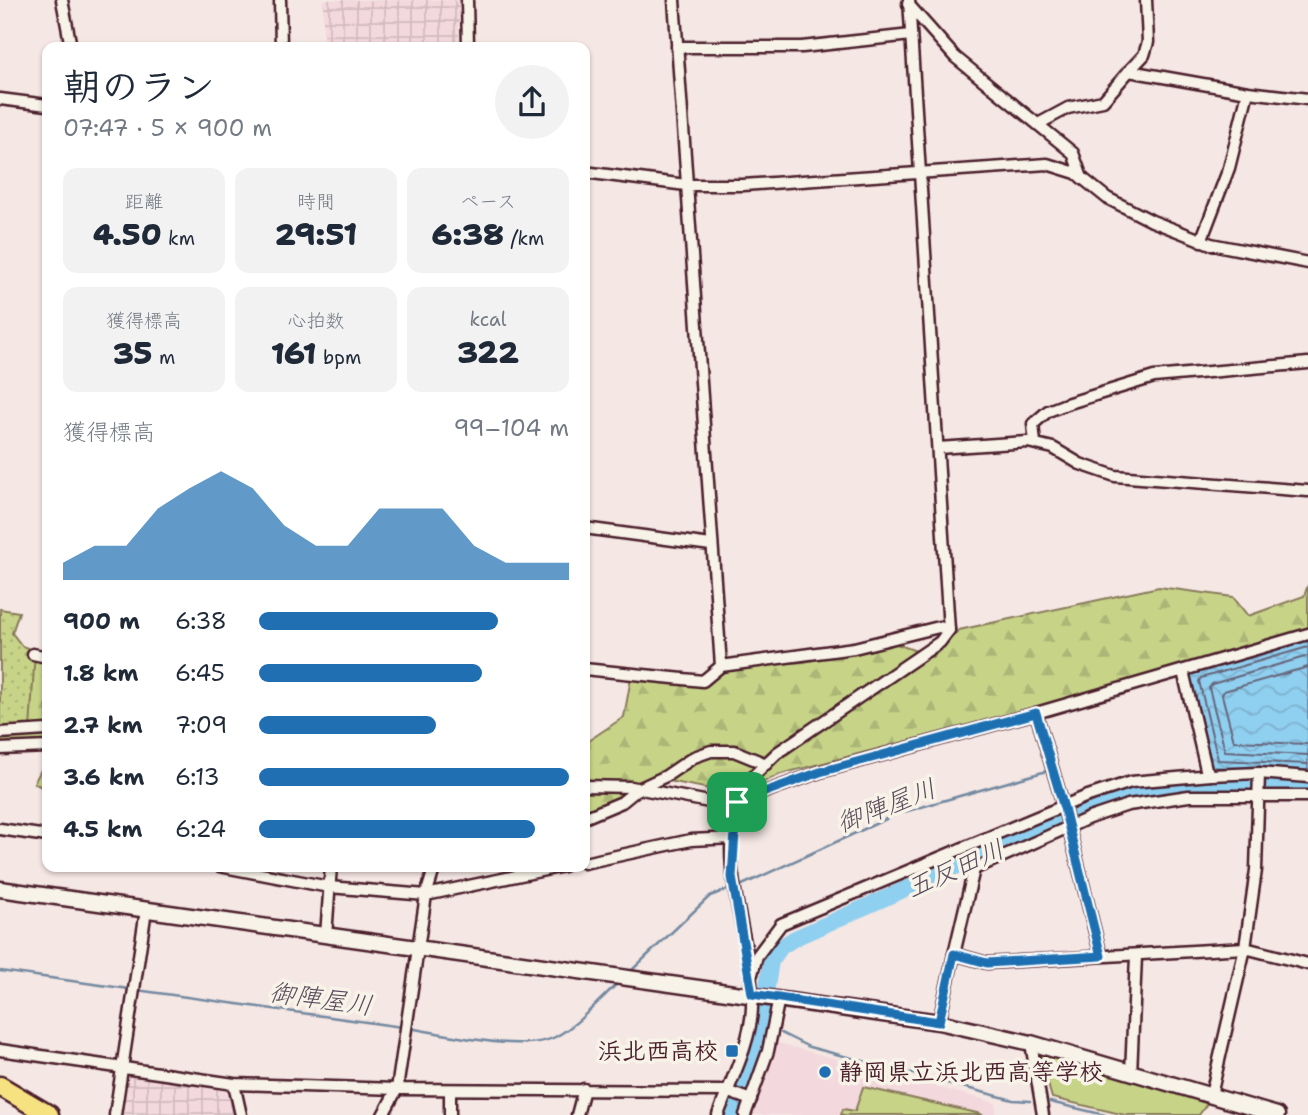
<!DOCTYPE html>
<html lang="ja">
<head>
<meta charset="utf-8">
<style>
  body { margin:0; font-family:"Shantell Sans","Klee One",sans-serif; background:#f2f2f3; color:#1f2937; height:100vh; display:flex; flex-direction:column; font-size:26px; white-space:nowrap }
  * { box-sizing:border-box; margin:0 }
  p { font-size:23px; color:#747a83 }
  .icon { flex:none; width:38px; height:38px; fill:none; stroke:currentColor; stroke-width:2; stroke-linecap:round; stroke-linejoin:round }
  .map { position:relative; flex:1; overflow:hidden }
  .side { position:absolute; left:42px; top:42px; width:548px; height:830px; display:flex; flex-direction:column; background:#fff; border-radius:14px; box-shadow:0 2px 5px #0004 }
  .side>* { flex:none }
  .pin { position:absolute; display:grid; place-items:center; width:60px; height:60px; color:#fff; margin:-30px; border-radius:14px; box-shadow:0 4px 10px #0006 }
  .round { display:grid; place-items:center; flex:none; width:74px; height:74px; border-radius:37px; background:#f2f2f3 }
  .overview { display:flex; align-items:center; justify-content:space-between; height:119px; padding:0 21px }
  h1 { font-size:38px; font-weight:800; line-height:52px }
  .metrics { display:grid; grid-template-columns:repeat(3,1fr); gap:10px; height:119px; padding:7px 21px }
  .metrics div { display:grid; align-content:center; border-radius:14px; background:#f2f2f3; text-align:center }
  .metrics b { font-size:30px; font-weight:800 }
  .metrics small { font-size:19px; font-weight:400 }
  .metrics p { font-size:19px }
  .chart { height:196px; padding:14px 21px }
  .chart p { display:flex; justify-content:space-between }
  .chart svg { width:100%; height:126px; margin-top:7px; fill:#1f6fb2; opacity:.7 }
  ul { padding:0 21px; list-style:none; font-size:23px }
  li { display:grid; grid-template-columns:112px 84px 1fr; align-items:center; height:52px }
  li i { height:18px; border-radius:9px; background:#1f6fb2 }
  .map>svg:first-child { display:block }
</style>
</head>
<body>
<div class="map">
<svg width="1308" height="1115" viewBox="0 0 1308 1115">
  <defs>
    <pattern id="industrial-grid" width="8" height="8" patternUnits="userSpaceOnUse" patternTransform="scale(1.75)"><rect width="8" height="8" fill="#f3d9dd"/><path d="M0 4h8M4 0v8" fill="none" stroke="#d2babe"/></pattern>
    <pattern id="forest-firs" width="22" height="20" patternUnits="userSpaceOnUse" patternTransform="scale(1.75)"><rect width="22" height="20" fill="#c7d488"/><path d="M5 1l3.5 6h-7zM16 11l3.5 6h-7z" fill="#acb676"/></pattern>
    <pattern id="park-dots" width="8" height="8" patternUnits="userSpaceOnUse" patternTransform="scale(1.75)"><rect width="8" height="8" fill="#c7d488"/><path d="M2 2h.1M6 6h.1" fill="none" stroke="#acb676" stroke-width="1.8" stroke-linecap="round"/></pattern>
    <pattern id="water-waves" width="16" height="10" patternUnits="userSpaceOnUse" patternTransform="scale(1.75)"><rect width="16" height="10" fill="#8fcff0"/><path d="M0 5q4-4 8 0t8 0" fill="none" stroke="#7db1ce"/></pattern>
  </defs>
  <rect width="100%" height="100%" fill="#f5e7e3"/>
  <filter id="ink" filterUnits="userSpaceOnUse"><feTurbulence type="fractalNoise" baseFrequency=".0143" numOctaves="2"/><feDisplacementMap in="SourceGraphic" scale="14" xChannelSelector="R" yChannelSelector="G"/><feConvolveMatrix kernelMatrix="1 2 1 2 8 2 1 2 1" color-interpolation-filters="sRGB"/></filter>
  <g filter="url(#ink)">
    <polygon fill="#f3d9dd" points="775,1042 996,1103 995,1115 749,1115"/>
    <g fill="url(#industrial-grid)">
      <rect x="323" y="0" width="136" height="47"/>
      <polygon points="128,1074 230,1087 237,1115 119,1115"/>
    </g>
    <g fill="#c7d488" stroke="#887a5a" stroke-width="2">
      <polygon points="1038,1049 1208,1102 1199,1115 1125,1115 1052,1098"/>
      <polygon points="863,1087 981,1114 982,1115 841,1115 843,1109 855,1111"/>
    </g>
    <g fill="url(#forest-firs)" stroke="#887a5a" stroke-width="2">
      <polygon points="1308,585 1308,630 1035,708 781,774 736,794 653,778 620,800 585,815 585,743 624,717 631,678 700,685 720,668 804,662 894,643 933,657 959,630 1159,587 1233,597 1248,616 1304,596"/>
      <polygon points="35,658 47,659 47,744 0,747 0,670"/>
      <polygon points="42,768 47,768 47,790 34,783"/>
    </g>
    <polygon fill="url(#park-dots)" stroke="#887a5a" stroke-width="2" points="0,609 19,612 12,633 22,646 35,651 30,729 0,731"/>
    <polygon fill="url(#water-waves)" stroke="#7389a1" stroke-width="2" points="1308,640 1308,771 1212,767 1190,674"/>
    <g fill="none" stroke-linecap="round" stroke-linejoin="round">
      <g stroke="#66657a" stroke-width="2">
        <polyline points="1308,647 1201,678 1199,681 1218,760 1308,764"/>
        <polyline points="1308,656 1212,684 1209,688 1225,751 1308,755"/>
        <polyline points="1308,667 1224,691 1222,695 1234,741 1308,744"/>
      </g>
      <g stroke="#7389a1" stroke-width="2.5">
        <polyline points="740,886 897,814 1050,770"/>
        <polyline points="632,970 710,896 729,889"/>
        <polyline points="0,971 402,1027"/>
        <path d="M 409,1028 C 446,1034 525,1054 557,1036 C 580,1023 598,1001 618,983"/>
        <polyline points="781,1033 809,1047 1013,1100 1030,1101"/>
        <polyline points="1050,1102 1105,1115"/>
      </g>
      <polyline stroke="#8fcff0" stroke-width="16" points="730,1115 761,1026 771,961 781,947 795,938 1005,845 1097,808 1141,794 1220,784 1308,787"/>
      <g stroke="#4a1f2b" stroke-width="15">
        <g id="street">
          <polyline points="62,0 71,47"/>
          <polyline points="280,0 281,47"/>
          <polyline points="467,0 468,47"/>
          <polyline points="674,0 721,666 854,648 939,627 949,630"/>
          <polyline points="908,4 955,57 1073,153 1082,178"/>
          <polyline points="677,47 802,47 911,35"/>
          <polyline points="1129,71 1248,92 1308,99"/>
          <polyline points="0,99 47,105"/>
          <polyline points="1040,123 1068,108 1103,101 1129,71 1144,55 1148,42 1146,0"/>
          <polyline points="584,172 686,185 743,185 1047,164 1076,173 1107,198 1152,221 1211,244 1308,263"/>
          <polyline points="1201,241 1229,168 1248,92"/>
          <polyline points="1035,443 1033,424 1048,411 1066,404 1154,377 1308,363"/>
          <polyline points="938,448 1028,442 1053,448 1080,464 1115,476 1308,491"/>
          <polyline points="584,528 711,545"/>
          <polyline points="33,654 47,657"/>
          <polyline points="584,669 703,681 721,666"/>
          <polyline points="1183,671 1206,769 1211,775 1259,773 1308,777"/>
          <polyline points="1036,713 1064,808 1101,956"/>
          <polyline points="0,733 47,730"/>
          <polyline points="0,749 47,747"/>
          <polyline points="584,786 631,787 735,807"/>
          <polyline points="737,802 751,778 777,753 940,642 949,630 909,0"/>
          <polyline points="584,818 622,802 638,789 666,776 694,757 711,751 734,751 766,764"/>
          <polyline points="0,829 47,836"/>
          <polyline points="584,863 691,840 733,838"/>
          <polyline points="219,866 329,887 426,895 435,866"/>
          <polyline points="326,936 331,866"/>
          <polyline points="954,954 974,869 1089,818 1128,805 1189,796 1308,796"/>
          <polyline points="752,974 757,956 781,924 1085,797 1131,782 1211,775"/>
          <polyline points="939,1022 954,954 987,963 1245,948 1308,964"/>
          <polyline points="1031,1043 1043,1115"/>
          <polyline points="0,1050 234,1084 397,1089 726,1091 751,1100"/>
          <polyline points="1131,1074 1136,956"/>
          <polyline points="234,1084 241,1115"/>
          <polyline points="450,1090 450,1115"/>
          <polyline points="1211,1095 1245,948 1256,870 1259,773"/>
          <polyline points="115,1115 146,910"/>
          <polyline points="383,1115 397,1089 426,895 564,866"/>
          <polyline points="577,1115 584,1089"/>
          <path d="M 718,1115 C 730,1082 751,1043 752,1008 C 754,939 717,876 737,802 L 820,772 L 1036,713 L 1308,634"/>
          <polyline points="745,1115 768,1051 779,998"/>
        </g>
      </g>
      <g stroke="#4a1f2b" stroke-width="19">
        <polyline id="secondary" points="0,889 939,1022 1031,1043 1277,1115"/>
      </g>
      <g stroke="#4a1f2b" stroke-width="23">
        <polyline id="highway" points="0,1086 49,1115"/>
      </g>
      <use href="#street" stroke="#f7f3e8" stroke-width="10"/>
      <use href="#secondary" stroke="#f7f3e8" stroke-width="14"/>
      <use href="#highway" stroke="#f7e281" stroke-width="18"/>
    </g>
  </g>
  <g fill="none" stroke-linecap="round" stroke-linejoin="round" filter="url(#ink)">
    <g stroke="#fff" stroke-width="14">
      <polygon id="route" points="1036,713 1064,808 1101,956 987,963 954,954 939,1022 752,994 732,877 737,802 820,772"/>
    </g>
    <use href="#route" stroke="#1f6fb2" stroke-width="9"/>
  </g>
  <g fill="#1f6fb2" stroke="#f7f3e8" stroke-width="2.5">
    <rect x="725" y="1044" width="14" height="14" rx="3.5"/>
    <circle cx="825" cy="1072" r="7"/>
  </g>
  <g text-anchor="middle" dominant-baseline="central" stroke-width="7" stroke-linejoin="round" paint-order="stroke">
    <g font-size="24" font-weight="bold" fill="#4a1f2b" stroke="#f7f3e8" text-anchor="end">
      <text x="718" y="1051">浜北西高校</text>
      <text x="839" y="1072" text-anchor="start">静岡県立浜北西高等学校</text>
    </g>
    <g font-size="26" font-style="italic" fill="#5b4b5c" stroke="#f7f3e8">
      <text transform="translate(886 805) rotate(-21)">御陣屋川</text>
      <text transform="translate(955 868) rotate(-24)">五反田川</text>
      <text transform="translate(321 998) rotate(8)">御陣屋川</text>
    </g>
  </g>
</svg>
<div class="pin" style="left:737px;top:802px;background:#1e9e55"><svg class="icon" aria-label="arrive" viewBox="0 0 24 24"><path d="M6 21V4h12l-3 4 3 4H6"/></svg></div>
<section class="side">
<div class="overview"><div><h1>朝のラン</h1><p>07:47 · 5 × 900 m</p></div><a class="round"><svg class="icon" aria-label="share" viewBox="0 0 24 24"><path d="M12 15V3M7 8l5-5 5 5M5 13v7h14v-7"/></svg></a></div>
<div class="metrics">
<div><p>距離</p><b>4.50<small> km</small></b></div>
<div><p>時間</p><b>29:51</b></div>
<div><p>ペース</p><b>6:38<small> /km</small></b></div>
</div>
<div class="metrics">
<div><p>獲得標高</p><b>35<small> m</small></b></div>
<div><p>心拍数</p><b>161<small> bpm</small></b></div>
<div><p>kcal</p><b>322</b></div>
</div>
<div class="chart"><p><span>獲得標高</span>99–104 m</p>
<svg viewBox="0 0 160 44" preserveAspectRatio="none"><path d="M0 44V38L10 32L20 32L30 19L40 12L50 6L60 12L70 25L80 32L90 32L100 19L110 19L120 19L130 32L140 38L150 38L160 38V44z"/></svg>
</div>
<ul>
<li><b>900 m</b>6:38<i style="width:77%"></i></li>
<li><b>1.8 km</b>6:45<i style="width:72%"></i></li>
<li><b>2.7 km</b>7:09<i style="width:57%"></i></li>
<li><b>3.6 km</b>6:13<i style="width:100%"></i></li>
<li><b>4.5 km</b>6:24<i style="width:89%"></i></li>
</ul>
</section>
</div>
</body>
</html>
